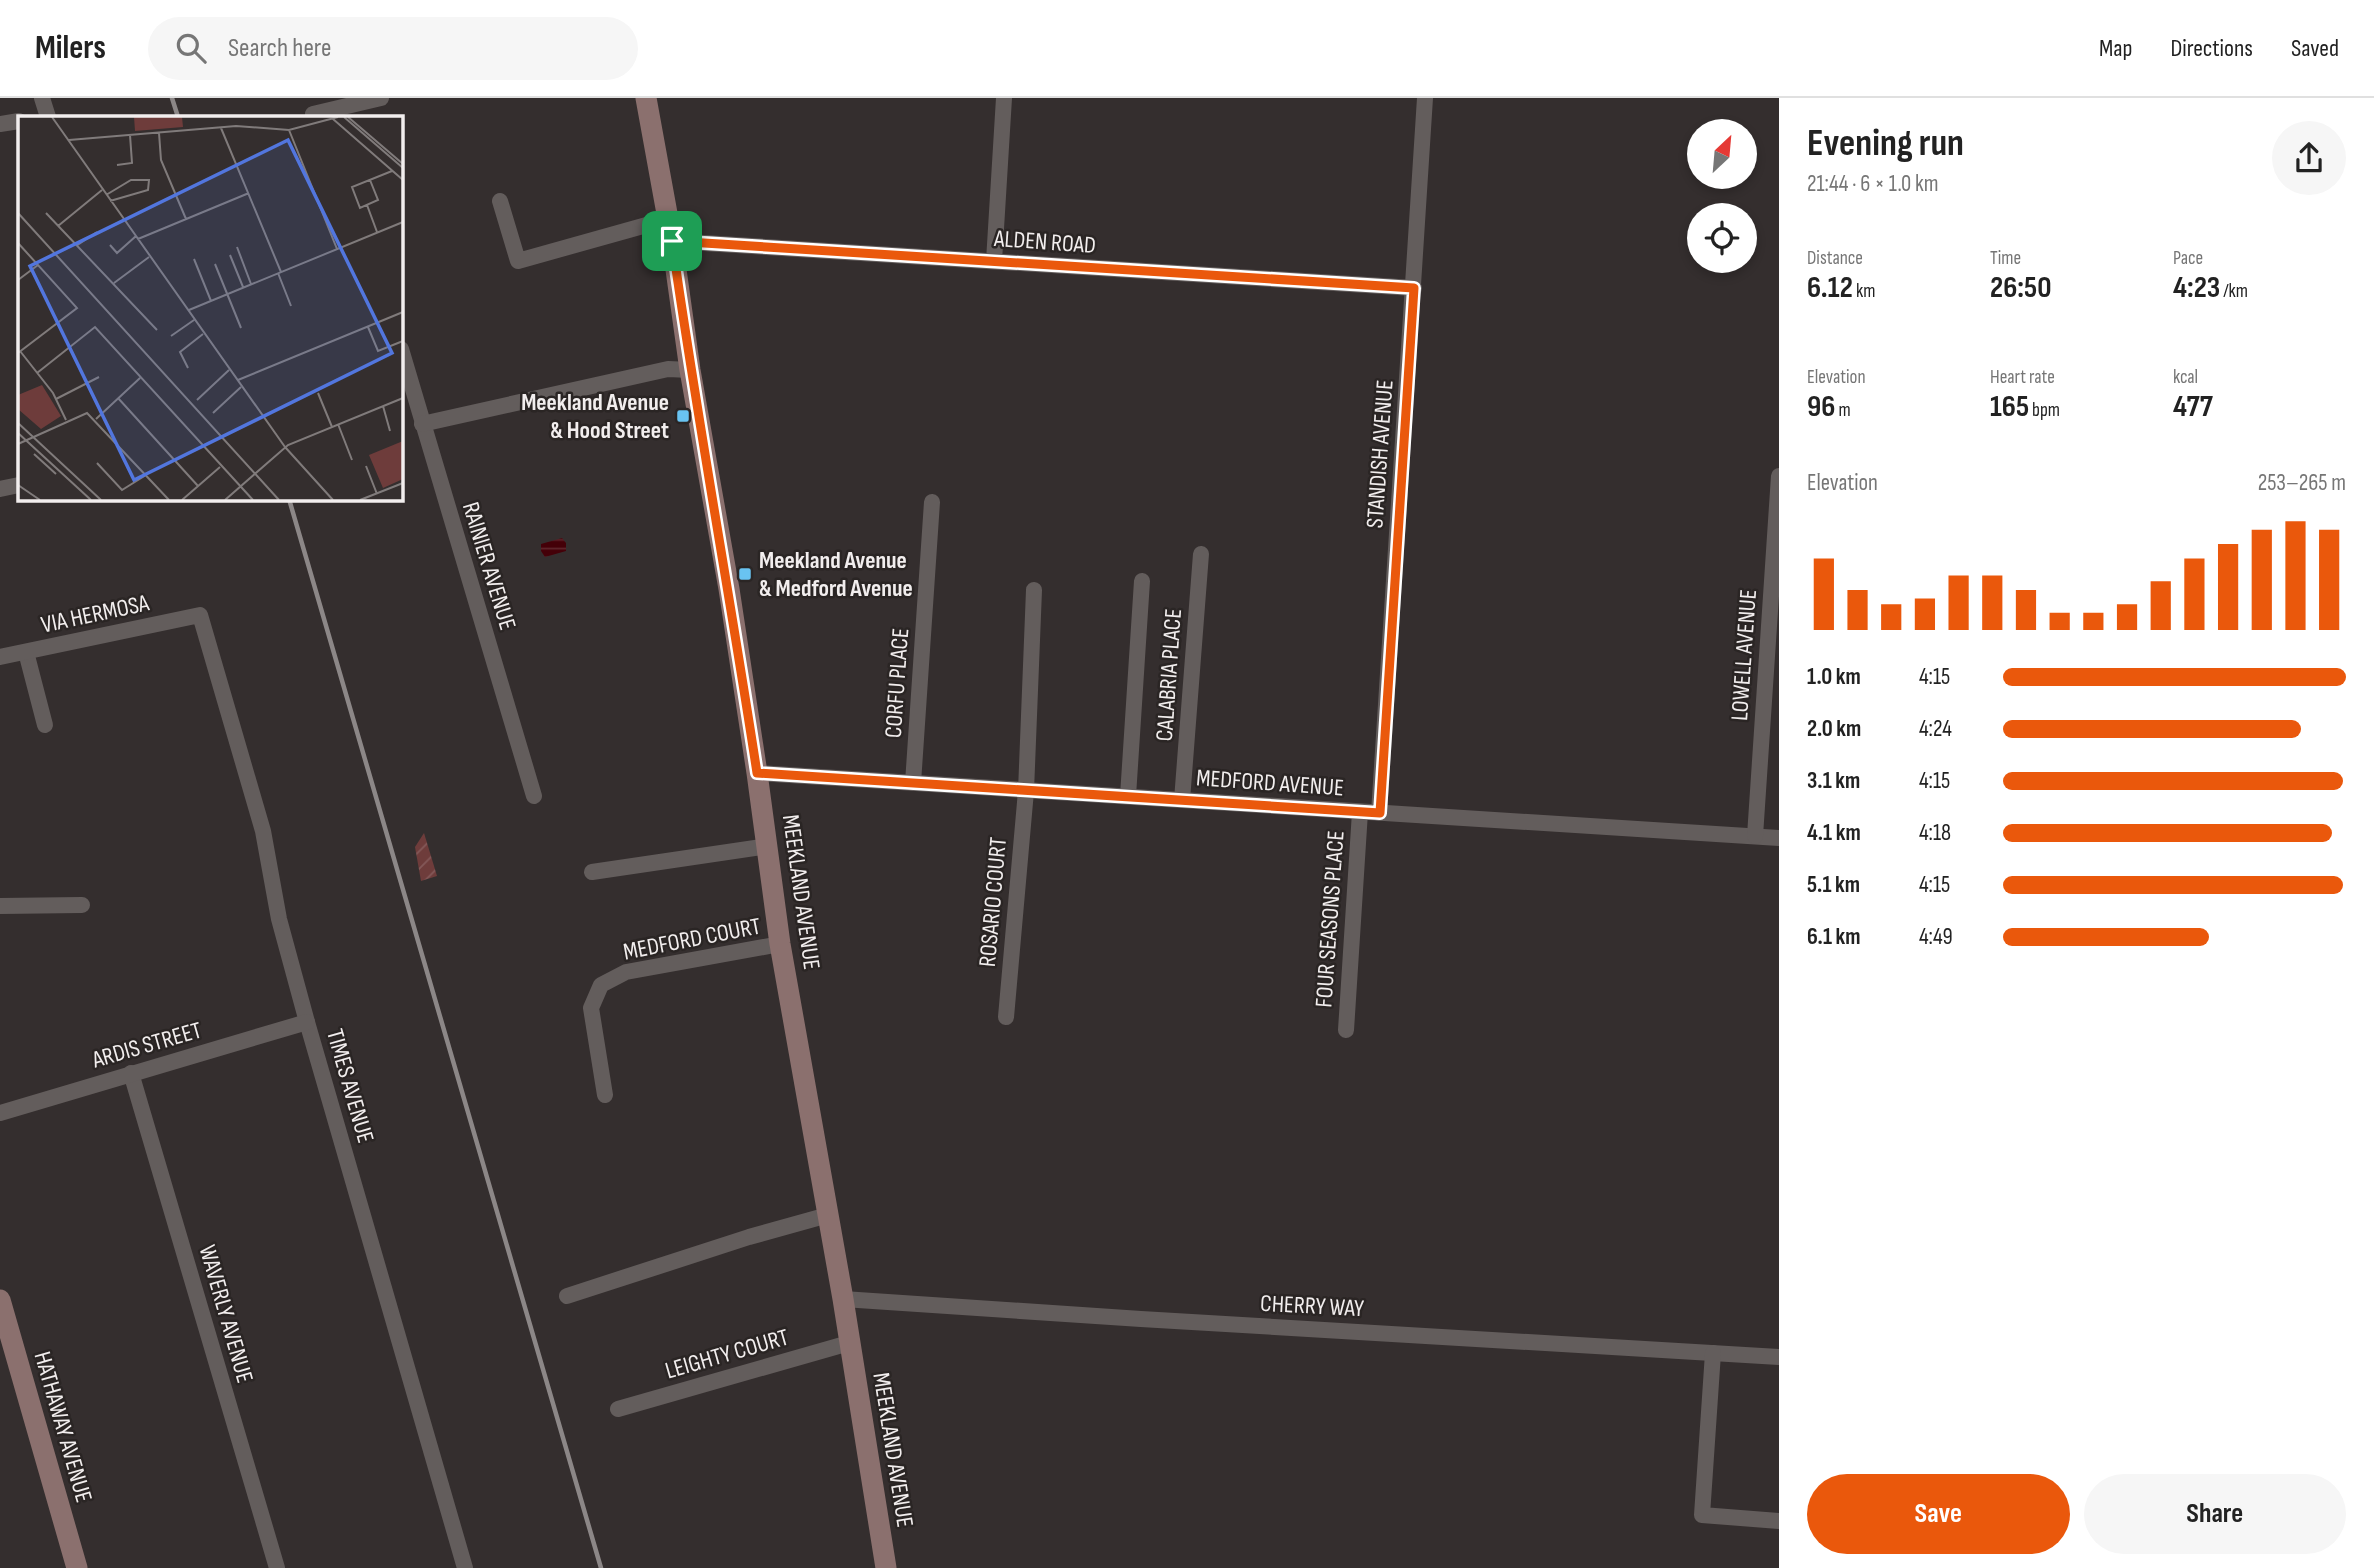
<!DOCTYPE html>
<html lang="en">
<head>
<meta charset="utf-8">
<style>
  body { margin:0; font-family:"Sofia Sans Condensed",sans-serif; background:#f6f6f6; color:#222; height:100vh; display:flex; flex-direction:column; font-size:26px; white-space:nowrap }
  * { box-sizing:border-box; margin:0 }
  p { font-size:23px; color:#767676 }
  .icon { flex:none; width:38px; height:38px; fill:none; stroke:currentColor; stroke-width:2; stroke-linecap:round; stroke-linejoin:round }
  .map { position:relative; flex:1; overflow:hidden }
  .details { display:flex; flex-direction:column; background:#fff; width:595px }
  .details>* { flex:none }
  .needle { width:46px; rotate:26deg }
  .fabs { position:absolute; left:1687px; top:21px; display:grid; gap:14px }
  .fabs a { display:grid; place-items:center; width:70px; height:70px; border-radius:50%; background:#fff; box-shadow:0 4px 10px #0003; font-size:35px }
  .pin { position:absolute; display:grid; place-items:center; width:60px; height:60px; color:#fff; margin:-30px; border-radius:14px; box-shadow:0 4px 10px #0006 }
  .round { display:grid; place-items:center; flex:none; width:74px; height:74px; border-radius:37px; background:#f6f6f6 }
  .headline { display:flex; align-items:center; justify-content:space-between; height:119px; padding:0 28px }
  h1 { font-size:38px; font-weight:700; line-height:52px }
  .metrics { display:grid; grid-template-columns:repeat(3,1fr); gap:10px; height:119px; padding:7px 28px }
  .metrics div { display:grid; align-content:center }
  .metrics b { font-size:30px; font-weight:700 }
  .metrics small { font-size:19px; font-weight:400 }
  .metrics p { font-size:19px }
  .chart { height:196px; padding:14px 28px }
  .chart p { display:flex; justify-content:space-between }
  .chart svg { width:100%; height:126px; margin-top:7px; stroke:#ea580c; stroke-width:6 }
  .primary-button { display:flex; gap:14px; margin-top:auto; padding:14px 28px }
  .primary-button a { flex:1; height:80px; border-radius:42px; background:#ea580c; color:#fff; font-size:28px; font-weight:700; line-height:80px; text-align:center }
  .primary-button a+a { background:#f6f6f6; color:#222 }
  ul { padding:0 28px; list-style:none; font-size:23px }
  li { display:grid; grid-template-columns:112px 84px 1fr; align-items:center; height:52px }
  li i { height:18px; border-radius:9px; background:#ea580c }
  header { display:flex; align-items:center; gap:42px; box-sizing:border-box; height:98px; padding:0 35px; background:#fff; border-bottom:2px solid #e0e0e0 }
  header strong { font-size:33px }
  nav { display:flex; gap:38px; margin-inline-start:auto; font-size:24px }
  .search { width:490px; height:63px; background:#f6f6f6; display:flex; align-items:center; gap:18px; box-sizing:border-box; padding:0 24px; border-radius:38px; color:#767676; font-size:26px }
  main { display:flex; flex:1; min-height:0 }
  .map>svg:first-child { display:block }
</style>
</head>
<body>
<header>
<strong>Milers</strong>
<div class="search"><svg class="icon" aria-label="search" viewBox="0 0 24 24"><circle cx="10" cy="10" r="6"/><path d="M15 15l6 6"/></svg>Search here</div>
<nav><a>Map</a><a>Directions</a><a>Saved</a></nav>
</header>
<main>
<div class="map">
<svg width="1779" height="1470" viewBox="0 0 1779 1470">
  <defs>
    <pattern id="garden-furrows" width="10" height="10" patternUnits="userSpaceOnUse" patternTransform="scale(1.75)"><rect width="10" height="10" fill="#6e3c3b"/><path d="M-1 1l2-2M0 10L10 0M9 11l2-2" fill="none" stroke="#835858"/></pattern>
    <pattern id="water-rules" width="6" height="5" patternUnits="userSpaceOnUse" patternTransform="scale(1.75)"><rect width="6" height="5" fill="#440008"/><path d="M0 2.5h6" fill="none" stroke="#5f262c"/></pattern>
  </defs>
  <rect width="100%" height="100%" fill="#342e2e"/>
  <polygon fill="url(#garden-furrows)" points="424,735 437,778 421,783 415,749"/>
  <polygon fill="url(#water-rules)" points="562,440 566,445 566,453 545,459 541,453 541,446"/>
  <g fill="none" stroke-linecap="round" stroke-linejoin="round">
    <g stroke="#635d5c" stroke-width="16">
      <polyline points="42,0 48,19"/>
      <polyline points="313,16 381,0"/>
      <polyline points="0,26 19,23"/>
      <polyline points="500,103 518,163 668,121"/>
      <polyline points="672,143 1414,190"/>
      <polyline points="994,163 1004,0"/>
      <polyline points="401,251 534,698"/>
      <polyline points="422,326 668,271 690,272"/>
      <polyline points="0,391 19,387"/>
      <polyline points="26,554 45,627"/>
      <polyline points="0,559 200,517 263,733 279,821 307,924 465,1470"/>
      <polyline points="757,675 1779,740"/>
      <polyline points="913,685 932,404"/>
      <polyline points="1128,698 1142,483"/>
      <polyline points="1182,702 1201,456"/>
      <polyline points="1379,715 1425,0"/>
      <polyline points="1755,738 1779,378"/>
      <polyline points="592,774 768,748"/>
      <polyline points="0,808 82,807"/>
      <polyline points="1006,919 1026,693 1034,492"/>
      <polyline points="1346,932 1360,714"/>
      <polyline points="131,975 277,1470"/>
      <polyline points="605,997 591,910 601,887 626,874 780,846"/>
      <polyline points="0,1015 307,924"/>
      <polyline points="567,1198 749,1139 828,1117"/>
      <polyline points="843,1201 1141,1221 1779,1259"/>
      <polyline points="1713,1255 1702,1417 1779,1423"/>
      <polyline points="618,1311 849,1245"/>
    </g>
    <g stroke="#8b706e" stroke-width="21">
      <polyline points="646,0 672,143 690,272 729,491 757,675 780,846 843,1201 886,1470"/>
      <polyline points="0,1202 77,1470"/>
    </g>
    <g stroke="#8c8787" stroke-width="4.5">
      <polyline points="172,0 178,19"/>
      <polyline points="289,401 601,1470"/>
    </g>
  </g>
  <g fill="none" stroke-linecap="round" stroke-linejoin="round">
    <g stroke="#fff" stroke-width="14">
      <path id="route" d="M 672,143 L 1414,190 L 1380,715 L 757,675 C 730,497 697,321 672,143 Z"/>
    </g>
    <use href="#route" stroke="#ea580c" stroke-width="9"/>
  </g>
  <g fill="#69c3f1" stroke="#2a2524" stroke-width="2.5">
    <rect x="676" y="311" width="14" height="14" rx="3.5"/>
    <rect x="738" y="469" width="14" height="14" rx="3.5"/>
  </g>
  <g text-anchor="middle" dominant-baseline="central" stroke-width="5" stroke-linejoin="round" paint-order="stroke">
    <g font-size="24" fill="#f2eeee" stroke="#2a2524">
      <text transform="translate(1045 144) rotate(4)">ALDEN ROAD</text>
      <text transform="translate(1380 356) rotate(-86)">STANDISH AVENUE</text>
      <text transform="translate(489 468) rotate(73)">RAINIER AVENUE</text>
      <text transform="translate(95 516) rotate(-12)">VIA HERMOSA</text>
      <text transform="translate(1744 557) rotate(-86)">LOWELL AVENUE</text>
      <text transform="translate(1169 577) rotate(-86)">CALABRIA PLACE</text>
      <text transform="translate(897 585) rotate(-86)">CORFU PLACE</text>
      <text transform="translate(1270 685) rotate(4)">MEDFORD AVENUE</text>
      <text transform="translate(801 794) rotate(82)">MEEKLAND AVENUE</text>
      <text transform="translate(993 804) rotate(-85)">ROSARIO COURT</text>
      <text transform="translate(1330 821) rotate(-86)">FOUR SEASONS PLACE</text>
      <text transform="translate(692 841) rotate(-11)">MEDFORD COURT</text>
      <text transform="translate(147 947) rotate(-16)">ARDIS STREET</text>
      <text transform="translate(350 988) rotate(74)">TIMES AVENUE</text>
      <text transform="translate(1312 1208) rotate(3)">CHERRY WAY</text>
      <text transform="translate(226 1216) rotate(74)">WAVERLY AVENUE</text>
      <text transform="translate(727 1256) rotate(-16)">LEIGHTY COURT</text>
      <text transform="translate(63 1329) rotate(74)">HATHAWAY AVENUE</text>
      <text transform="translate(893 1352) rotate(81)">MEEKLAND AVENUE</text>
    </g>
    <g font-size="24" font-weight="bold" fill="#f2eeee" stroke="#2a2524" text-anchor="end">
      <text x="669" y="304">Meekland Avenue<tspan x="669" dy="28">&amp; Hood Street</tspan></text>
      <text x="759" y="462" text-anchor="start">Meekland Avenue<tspan x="759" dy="28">&amp; Medford Avenue</tspan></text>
    </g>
  </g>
  <g transform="translate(18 18)">
    <rect width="385" height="385" fill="#342e2e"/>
    <path d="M 116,1 L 164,1 L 165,11 L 117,15 ZM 24,269 L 43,300 L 23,313 L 0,293 L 0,279 ZM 385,325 L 385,363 L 365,372 L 351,339 Z" fill="#6e3c3b"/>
    <path fill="none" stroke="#807b7b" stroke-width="2" d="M 34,1 L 267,331M 326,1 L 385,52M 330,1 L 385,48M 315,3 L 385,64M 203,12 L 263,156M 271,14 L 319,133M 141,17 L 143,44 L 168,103M 51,24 L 218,10 L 271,14 L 320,1M 99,49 L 114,47 L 112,19M 352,64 L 360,84 L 342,92 L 334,71 L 374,55M 88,79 L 113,64 L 131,64 L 130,74 L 92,85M 349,89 L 359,116M 0,97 L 261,384M 28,97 L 139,214M 40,110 L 84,74M 120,123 L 231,77M 0,127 L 59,192 L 0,237M 92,129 L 99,137 L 118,120M 58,130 L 79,116M 219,131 L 233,168M 212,139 L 225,171M 176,143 L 193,185M 197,148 L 223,212M 260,157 L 273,190M 0,164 L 20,149M 96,167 L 131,141M 171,194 L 385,106M 350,211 L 360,235 L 385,225M 153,220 L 176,204M 2,235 L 35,277 L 48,304M 170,252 L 162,236 L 185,218M 19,257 L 77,211 L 235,384M 220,264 L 385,196M 300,277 L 314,311M 100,282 L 180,370M 38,283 L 81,261M 179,284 L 211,254M 365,290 L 372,315M 195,297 L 223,271M 78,303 L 122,262M 0,307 L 83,384M 320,308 L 334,344M 0,317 L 73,384M 0,328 L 69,297 L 151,384M 267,331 L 315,384M 16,338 L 38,358M 79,347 L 104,374 L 128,359M 348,350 L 359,378M 0,369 L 22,384M 164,384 L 202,351M 207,384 L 270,329 L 385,282M 342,384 L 385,367"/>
    <path fill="#5276de" fill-opacity="0.15" stroke="#5276de" stroke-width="3.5" d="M 270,24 L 374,237 L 116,364 L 12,150 Z"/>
    <rect width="385" height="385" fill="none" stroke="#f2eeee" stroke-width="3.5"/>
  </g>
</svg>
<div class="fabs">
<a><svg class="needle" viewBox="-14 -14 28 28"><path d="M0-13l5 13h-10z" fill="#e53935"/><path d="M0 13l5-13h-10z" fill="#767676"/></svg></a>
<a><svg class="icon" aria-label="locate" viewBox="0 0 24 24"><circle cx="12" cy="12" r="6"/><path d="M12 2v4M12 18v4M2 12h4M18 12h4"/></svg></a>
</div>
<div class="pin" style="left:672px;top:143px;background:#1e9e55"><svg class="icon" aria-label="arrive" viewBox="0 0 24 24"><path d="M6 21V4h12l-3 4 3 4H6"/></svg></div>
</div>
<section class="details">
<div class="headline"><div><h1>Evening run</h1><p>21:44 · 6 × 1.0 km</p></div><a class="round"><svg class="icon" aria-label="share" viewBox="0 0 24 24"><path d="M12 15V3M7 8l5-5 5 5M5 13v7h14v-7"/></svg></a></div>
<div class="metrics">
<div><p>Distance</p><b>6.12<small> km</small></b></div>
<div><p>Time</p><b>26:50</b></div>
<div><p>Pace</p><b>4:23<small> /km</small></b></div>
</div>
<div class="metrics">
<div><p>Elevation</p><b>96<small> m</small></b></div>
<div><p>Heart rate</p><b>165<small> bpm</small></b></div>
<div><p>kcal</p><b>477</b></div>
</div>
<div class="chart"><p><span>Elevation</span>253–265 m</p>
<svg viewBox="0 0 160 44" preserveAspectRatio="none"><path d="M5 44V19M15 44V30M25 44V35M35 44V33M45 44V25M55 44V25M65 44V30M75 44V38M85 44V38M95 44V35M105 44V27M115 44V19M125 44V14M135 44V9M145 44V6M155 44V9"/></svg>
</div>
<ul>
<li><b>1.0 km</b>4:15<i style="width:100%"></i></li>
<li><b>2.0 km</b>4:24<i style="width:87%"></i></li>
<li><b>3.1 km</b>4:15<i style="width:99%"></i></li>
<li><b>4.1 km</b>4:18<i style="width:96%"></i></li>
<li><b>5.1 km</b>4:15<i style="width:99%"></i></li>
<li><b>6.1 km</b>4:49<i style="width:60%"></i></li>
</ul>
<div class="primary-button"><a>Save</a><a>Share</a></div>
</section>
</main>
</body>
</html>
